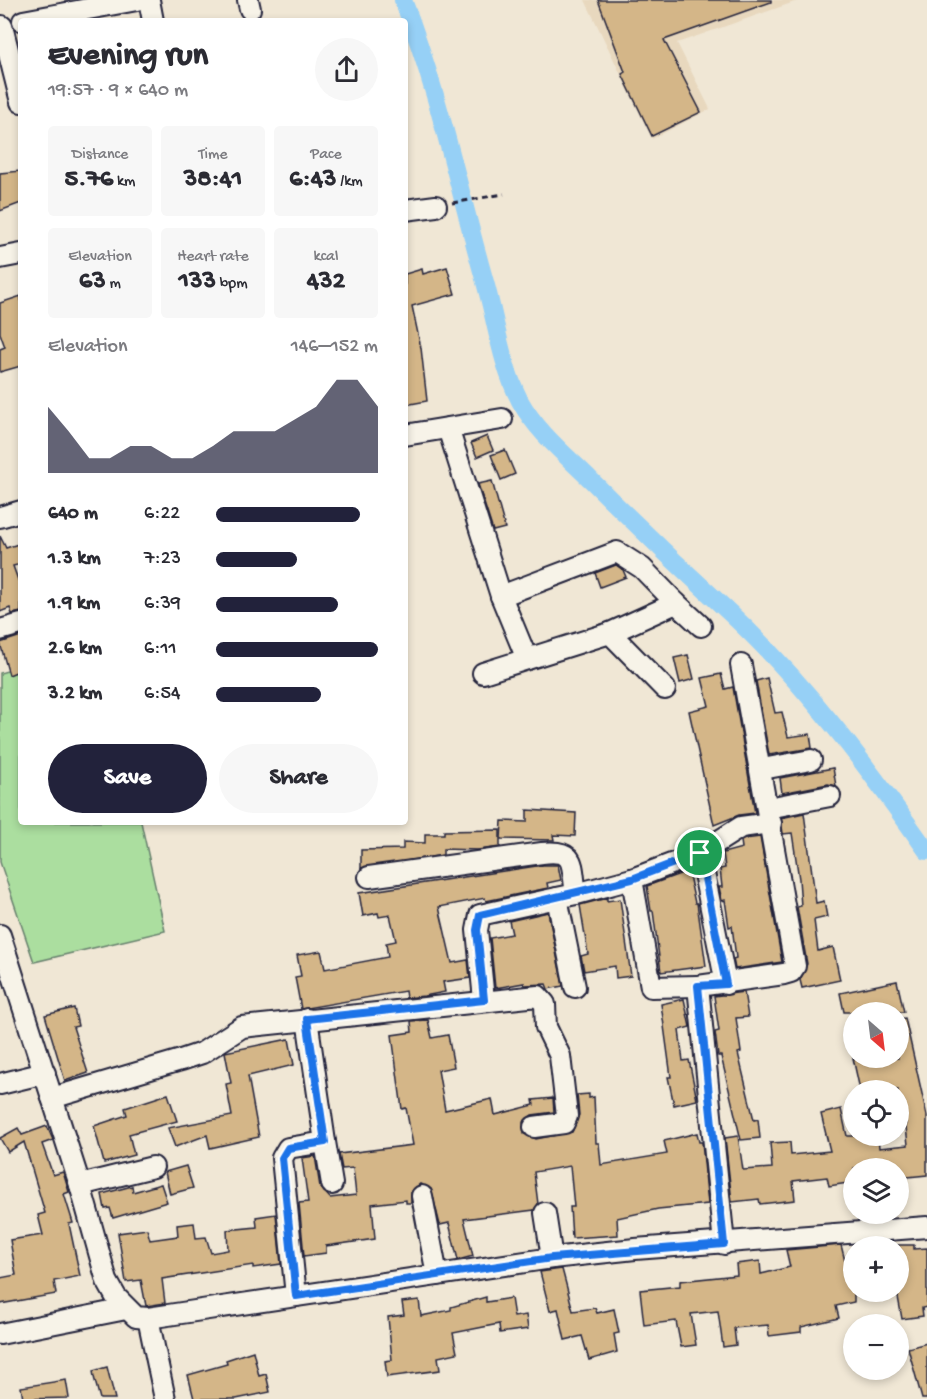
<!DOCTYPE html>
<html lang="en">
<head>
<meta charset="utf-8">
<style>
  body { margin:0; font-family:"Gochi Hand",sans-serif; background:#f7f7f7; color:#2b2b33; height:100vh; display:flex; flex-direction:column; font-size:22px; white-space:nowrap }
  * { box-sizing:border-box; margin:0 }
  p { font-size:20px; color:#7c7c81 }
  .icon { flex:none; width:33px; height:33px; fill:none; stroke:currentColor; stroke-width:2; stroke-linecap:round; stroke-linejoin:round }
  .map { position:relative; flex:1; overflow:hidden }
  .sheet { position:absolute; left:18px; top:18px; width:390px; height:807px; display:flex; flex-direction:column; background:#fff; border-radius:6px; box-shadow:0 3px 9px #0003 }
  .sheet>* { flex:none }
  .needle { width:39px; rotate:152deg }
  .buttons { position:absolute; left:843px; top:1002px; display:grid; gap:12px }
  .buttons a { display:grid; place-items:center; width:66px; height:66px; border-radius:50%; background:#fff; box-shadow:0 3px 9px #0003; font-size:30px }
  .pin { position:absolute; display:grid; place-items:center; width:51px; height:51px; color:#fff; margin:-26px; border:3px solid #fff; border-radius:50%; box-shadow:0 2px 6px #0007 }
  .round { display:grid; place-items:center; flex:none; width:63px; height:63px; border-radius:32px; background:#f7f7f7 }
  .overview { display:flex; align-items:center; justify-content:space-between; height:102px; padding:0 30px }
  h1 { font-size:33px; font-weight:700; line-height:45px }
  .stats { display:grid; grid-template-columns:repeat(3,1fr); gap:9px; height:102px; padding:6px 30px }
  .stats div { display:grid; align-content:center; border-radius:6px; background:#f7f7f7; text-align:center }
  .stats b { font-size:26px; font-weight:700 }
  .stats small { font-size:16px; font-weight:400 }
  .stats p { font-size:16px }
  .chart { height:168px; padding:12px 30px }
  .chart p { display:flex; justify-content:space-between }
  .chart svg { width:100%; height:108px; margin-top:6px; fill:#22223b; opacity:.7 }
  .cta { display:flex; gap:12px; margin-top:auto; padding:12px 30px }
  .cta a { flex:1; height:69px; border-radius:36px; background:#22223b; color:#fff; font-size:24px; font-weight:700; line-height:69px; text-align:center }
  .cta a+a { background:#f7f7f7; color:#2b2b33 }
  ul { padding:0 30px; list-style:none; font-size:20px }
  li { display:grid; grid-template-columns:96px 72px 1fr; align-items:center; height:45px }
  li i { height:15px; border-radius:8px; background:#22223b }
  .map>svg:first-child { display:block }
</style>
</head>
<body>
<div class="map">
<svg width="927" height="1399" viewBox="0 0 927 1399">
  <rect width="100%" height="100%" fill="#f0e7d5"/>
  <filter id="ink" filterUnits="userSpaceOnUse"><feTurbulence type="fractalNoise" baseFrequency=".0167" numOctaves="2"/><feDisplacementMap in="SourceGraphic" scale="12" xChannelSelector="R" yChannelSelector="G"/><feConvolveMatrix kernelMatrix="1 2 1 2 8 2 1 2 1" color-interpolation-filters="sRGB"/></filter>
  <g filter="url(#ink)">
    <polygon fill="#e8d8be" points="585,0 800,0 677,43 710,109 652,139"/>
    <polygon fill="#abde9f" stroke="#66806d" stroke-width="1.5" points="21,667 21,822 141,822 165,931 34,962 0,862 0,673"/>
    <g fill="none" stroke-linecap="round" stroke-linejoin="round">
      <path stroke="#96d0f6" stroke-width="18" d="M 403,0 C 439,92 458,187 485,282 C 496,321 501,364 520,401 C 537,432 567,456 592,481 C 637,526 683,570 730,613 C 805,683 868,767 927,851"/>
    </g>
    <g fill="#d4b688" stroke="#22223b" stroke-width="1.5">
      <polygon points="598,0 771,0 771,2 664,40 701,112 652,136 622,74 625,72"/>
      <polygon points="21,171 21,203 0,211 0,173"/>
      <polygon points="447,267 455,294 412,306 421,348 427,401 405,405 405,274 422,269 423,274"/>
      <polygon points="21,296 21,366 0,372 0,349 5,347 0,333 0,303"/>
      <polygon points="487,436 493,450 477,457 471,443"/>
      <polygon points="505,450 515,474 501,480 491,455"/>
      <polygon points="492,481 505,528 493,531 478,484"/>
      <polygon points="0,536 6,548 21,543 21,564 13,566 21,588 21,612 12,614 10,608 0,612"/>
      <polygon points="616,565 623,570 626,577 600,587 595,573"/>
      <polygon points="21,636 21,670 9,675 0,643"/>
      <polygon points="688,655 694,679 680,683 674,658"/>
      <polygon points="721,674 725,689 733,687 755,813 739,815 714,825 689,711 709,706 702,678"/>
      <polygon points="767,678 775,713 782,712 788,737 810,734 812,748 769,755 756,681"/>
      <polygon points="833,768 836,786 828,784 782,793 780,778"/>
      <polygon points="527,810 576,813 575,836 553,835 554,840 501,839 502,821 527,822"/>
      <polygon points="804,813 816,903 824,901 827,917 814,920 818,951 833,947 840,980 802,988 800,980 807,964 797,907 801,906 799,879 792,833 783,834 781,818"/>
      <polygon points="500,830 500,847 478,850 443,849 443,855 361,868 361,850 403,849 403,842 425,843 425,834 444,834 444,831"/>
      <polygon points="760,837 782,962 735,969 733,959 736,958 732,926 729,927 725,900 722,901 719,887 722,887 720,869 725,868 723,853 742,848 741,841 745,839"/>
      <polygon points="543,865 558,865 561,880 547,883 548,888 486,901 485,898 439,907 452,963 468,960 470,978 443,982 445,992 424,996 406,998 405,991 301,1009 295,977 301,976 297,955 321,951 325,969 388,957 386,943 396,941 390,915 379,917 378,913 363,916 359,893"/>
      <polygon points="688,871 695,903 697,903 706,966 661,972 653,911 651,911 647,886"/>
      <polygon points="607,898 607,901 620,899 631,976 616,978 615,966 584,971 581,956 588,954 580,905"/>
      <polygon points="548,912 563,986 548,989 546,984 524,985 524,983 495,988 490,938 512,934 509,921"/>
      <polygon points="897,981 904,1012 844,1012 840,993"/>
      <polygon points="744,992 748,1017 736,1018 741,1052 738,1053 754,1120 758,1119 760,1138 741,1140 721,1056 718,1056 715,1032 719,1031 714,996"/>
      <polygon points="684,999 690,1027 679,1030 683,1061 689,1060 697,1100 674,1105 668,1077 671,1077 661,1004"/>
      <polygon points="74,1008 78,1026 73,1027 88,1073 65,1081 45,1015"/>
      <polygon points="905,1018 927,1116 927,1175 898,1178 898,1168 854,1168 854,1182 829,1186 827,1177 793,1181 795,1200 760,1204 759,1199 732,1202 725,1138 738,1136 743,1170 772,1168 770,1143 790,1142 791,1155 830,1151 821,1114 841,1109 847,1136 878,1136 879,1148 908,1145 904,1108 898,1110 898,1090 860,1090 853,1058 898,1058 898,1019"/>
      <polygon points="428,1020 432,1038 448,1035 454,1067 438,1070 445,1110 492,1099 495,1115 534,1105 533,1100 553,1098 554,1112 532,1115 523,1122 524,1134 536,1139 572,1132 579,1115 577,1095 589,1094 589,1098 594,1097 596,1143 599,1143 601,1165 667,1154 664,1141 697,1133 699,1142 702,1142 708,1204 658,1209 617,1218 618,1235 572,1238 570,1207 574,1207 570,1166 534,1172 538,1204 534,1210 464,1219 473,1256 458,1260 449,1223 440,1225 431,1189 420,1184 411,1192 411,1203 406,1203 406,1200 372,1204 375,1239 326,1246 326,1253 304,1256 299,1203 308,1202 302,1158 315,1156 320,1187 330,1198 356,1195 353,1168 342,1169 339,1154 413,1145 406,1108 402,1109 392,1035 412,1032 411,1021"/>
      <polygon points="289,1039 294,1065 248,1076 259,1137 210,1148 207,1135 175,1147 168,1128 232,1116 226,1084 231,1083 225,1052"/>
      <polygon points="168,1094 177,1121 129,1134 134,1155 104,1163 94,1126 127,1115 125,1108"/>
      <polygon points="47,1126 53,1140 42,1144 53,1175 63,1172 69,1192 64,1194 73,1223 69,1224 80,1276 54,1281 56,1294 0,1304 0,1278 16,1275 10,1240 43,1235 38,1215 45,1213 24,1142 8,1152 0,1138 18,1128 22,1135"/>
      <polygon points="186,1166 193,1188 170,1194 165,1172"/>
      <polygon points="161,1184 167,1202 113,1218 110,1208 105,1209 102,1194 132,1186 133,1192"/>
      <polygon points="276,1214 281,1264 253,1268 253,1265 162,1279 165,1303 146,1306 141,1280 126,1282 118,1233 147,1229 150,1240 178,1236 177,1225 194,1223 196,1238 206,1237 211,1253 228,1250 227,1230 257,1227 256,1217"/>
      <polygon points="841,1245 846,1265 854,1263 854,1302 836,1306 839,1318 801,1327 801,1332 769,1336 768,1325 734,1328 736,1345 723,1347 718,1311 691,1314 696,1345 681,1347 676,1321 644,1325 640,1290 680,1286 680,1281 737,1275 736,1264 760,1261 761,1274 790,1267 786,1250"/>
      <polygon points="898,1245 914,1245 914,1249 927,1248 927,1307 922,1308 923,1316 902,1319 898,1297"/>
      <polygon points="562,1269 573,1311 595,1308 597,1313 614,1309 619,1333 614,1334 617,1352 589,1360 582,1336 565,1340 558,1309 550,1311 540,1272"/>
      <polygon points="486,1297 486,1302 511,1298 514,1317 526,1315 528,1329 500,1333 499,1324 453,1333 457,1353 438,1357 440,1370 387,1377 385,1361 392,1360 388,1317 404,1315 402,1302 419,1300 421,1316 451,1310 451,1307"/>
      <polygon points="927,1343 927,1399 922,1399 908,1348"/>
      <polygon points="253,1351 259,1376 266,1374 270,1392 236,1399 194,1399 188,1375 227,1364 226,1360"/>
      <polygon points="107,1367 115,1399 100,1399 94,1377 93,1371"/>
      <polygon points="66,1380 69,1398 23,1399 21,1387"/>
    </g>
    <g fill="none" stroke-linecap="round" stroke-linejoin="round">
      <g stroke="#22223b" stroke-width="24">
        <g id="minor">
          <polyline points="149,0 153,21"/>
          <polyline points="248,0 250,9"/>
          <polyline points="23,21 137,0"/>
          <polyline points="2,26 21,102"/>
          <polyline points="405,210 436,206"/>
          <polyline points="0,258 21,254"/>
          <polyline points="448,428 501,596 527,659"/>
          <polyline points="405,435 502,419"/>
          <polyline points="0,517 21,511"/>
          <polyline points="501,596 617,552 642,568 676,603"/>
          <polyline points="0,630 21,624"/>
          <polyline points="610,633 676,603 701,626"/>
          <polyline points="483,673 610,633 665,689"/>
          <polyline points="762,769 811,760"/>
          <polyline points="768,808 830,796"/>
          <polyline points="700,853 726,984"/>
          <path d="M 369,877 L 542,853 C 577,849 571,864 576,894 L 557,898 L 575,987"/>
          <polyline points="576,894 632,879"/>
          <polyline points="0,935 80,1185 107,1281 116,1297 136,1317 148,1318 552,1258 635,1249 927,1227"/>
          <polyline points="698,986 651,987 632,879 700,853 741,827 771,823"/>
          <polyline points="484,1000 477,930 480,915 557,898"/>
          <polyline points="0,1084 45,1073"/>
          <polyline points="52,1098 181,1060 202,1053 242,1027 538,996 545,1004 546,1027 560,1056 567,1116 564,1123 534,1127"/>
          <polyline points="325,1142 332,1184"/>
          <polyline points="80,1185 153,1167"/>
          <polyline points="422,1196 437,1275"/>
          <polyline points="545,1213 552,1258"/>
          <polyline points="724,1244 698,986 784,974 791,972 795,966 741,665"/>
          <polyline points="296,1296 282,1158 288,1148 325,1142 307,1019"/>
          <polyline points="148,1318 165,1399"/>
          <polyline points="0,1334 126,1309"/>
        </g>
      </g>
      <polyline stroke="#22223b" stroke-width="3" stroke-dasharray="6 4.5" stroke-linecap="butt" points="452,203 504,194"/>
      <use href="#minor" stroke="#f7f3e8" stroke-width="20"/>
    </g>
  </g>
  <g fill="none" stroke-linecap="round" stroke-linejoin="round" filter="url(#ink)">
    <g stroke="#fff" stroke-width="12">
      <polygon id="route" points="700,853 726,984 698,986 724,1244 552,1258 296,1296 282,1158 288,1148 325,1142 307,1019 484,1000 477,930 480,915 632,879"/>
    </g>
    <use href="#route" stroke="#1a73e8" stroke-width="8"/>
  </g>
</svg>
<div class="buttons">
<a><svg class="needle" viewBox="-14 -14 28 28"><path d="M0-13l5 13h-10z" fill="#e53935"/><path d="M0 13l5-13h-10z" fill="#7c7c81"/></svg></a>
<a><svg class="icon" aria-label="locate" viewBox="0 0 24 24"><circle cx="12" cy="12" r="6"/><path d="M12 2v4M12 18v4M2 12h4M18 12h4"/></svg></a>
<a><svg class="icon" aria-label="layers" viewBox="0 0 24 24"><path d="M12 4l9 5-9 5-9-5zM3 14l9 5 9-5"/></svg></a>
<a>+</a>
<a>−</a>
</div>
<div class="pin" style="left:700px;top:853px;background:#1e9e55"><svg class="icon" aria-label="arrive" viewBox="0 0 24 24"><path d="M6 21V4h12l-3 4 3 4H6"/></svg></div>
<section class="sheet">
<div class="overview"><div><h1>Evening run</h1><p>19:57 · 9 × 640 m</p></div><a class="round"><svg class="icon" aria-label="share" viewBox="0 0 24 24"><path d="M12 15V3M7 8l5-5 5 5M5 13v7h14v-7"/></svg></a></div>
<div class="stats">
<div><p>Distance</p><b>5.76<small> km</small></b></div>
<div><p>Time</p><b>38:41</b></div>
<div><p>Pace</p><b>6:43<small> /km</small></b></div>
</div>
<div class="stats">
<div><p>Elevation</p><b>63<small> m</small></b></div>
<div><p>Heart rate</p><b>133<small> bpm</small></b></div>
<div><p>kcal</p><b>432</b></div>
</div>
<div class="chart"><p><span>Elevation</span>146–152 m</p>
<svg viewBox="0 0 160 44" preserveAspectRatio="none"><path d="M0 44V17L10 27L20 38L30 38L40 33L50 33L60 38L70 38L80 33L90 27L100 27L110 27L120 22L130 17L140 6L150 6L160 17V44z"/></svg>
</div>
<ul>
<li><b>640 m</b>6:22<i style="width:89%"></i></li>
<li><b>1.3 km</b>7:23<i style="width:50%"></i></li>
<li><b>1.9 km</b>6:39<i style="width:75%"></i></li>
<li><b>2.6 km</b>6:11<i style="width:100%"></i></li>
<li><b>3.2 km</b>6:54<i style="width:65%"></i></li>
</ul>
<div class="cta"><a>Save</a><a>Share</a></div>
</section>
</div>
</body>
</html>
